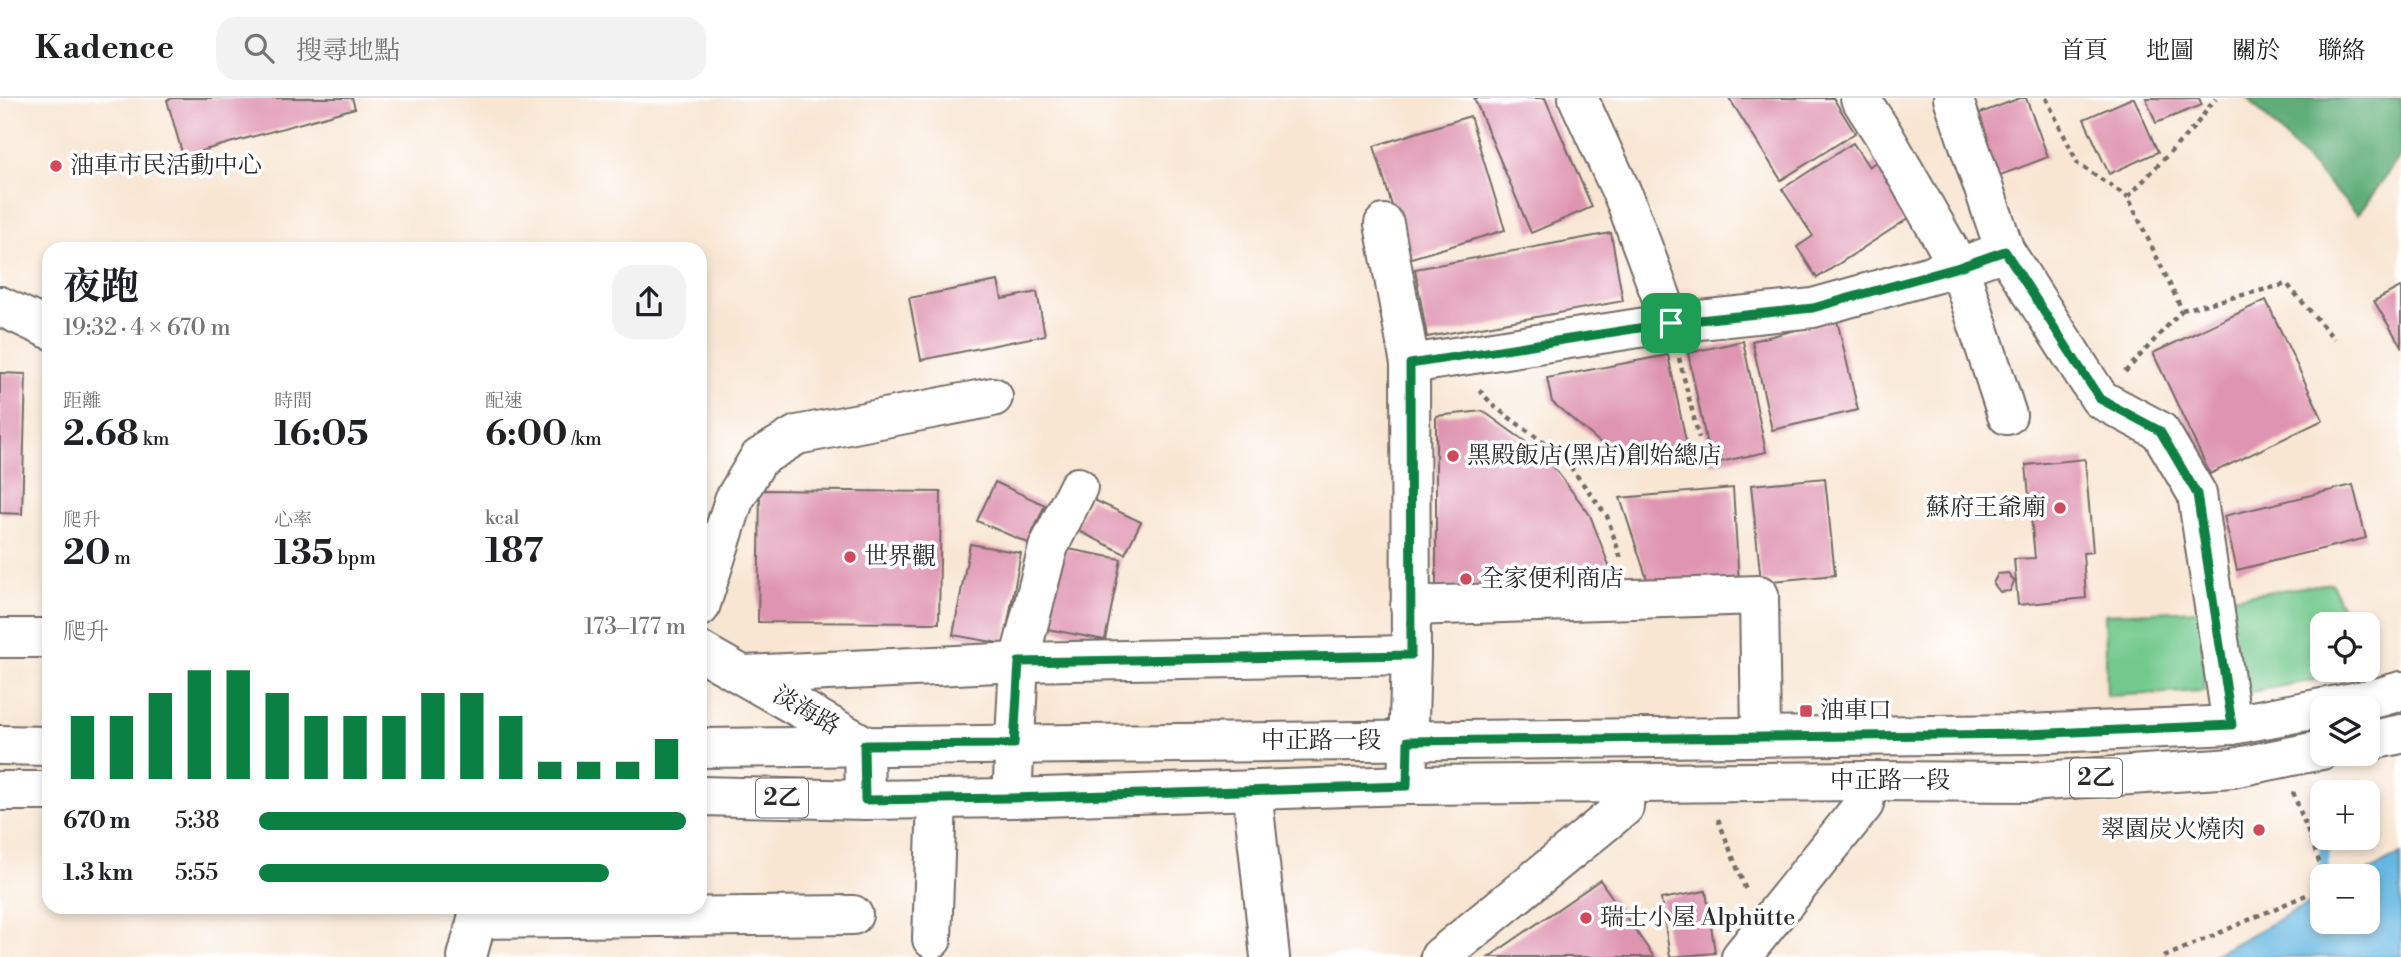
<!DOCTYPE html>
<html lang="zh-TW">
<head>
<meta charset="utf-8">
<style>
  body { margin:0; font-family:"Libre Bodoni","Noto Serif TC",serif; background:#f2f2f2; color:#202124; height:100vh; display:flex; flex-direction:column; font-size:26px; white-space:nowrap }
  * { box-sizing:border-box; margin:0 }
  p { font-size:23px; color:#757577 }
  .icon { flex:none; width:38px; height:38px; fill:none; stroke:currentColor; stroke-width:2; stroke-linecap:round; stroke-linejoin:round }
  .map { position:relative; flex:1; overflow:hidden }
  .details { position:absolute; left:42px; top:144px; width:665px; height:672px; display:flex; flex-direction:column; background:#fff; border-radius:21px; box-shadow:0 4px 10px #0003 }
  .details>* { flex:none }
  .buttons { position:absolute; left:2310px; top:514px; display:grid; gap:14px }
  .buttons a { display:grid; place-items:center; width:70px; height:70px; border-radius:14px; background:#fff; box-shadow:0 4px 10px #0003; font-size:35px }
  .pin { position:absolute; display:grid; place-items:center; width:60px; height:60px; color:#fff; margin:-30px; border-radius:14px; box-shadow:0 4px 10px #0006 }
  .round { display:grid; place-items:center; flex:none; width:74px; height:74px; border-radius:21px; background:#f2f2f2 }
  .head { display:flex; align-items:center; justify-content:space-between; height:119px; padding:0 21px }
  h1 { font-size:38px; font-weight:700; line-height:52px }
  .metrics { display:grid; grid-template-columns:repeat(3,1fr); gap:10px; height:119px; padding:7px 21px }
  .metrics div { display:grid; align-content:center }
  .metrics b { font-size:35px; font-weight:700 }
  .metrics small { font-size:19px; font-weight:400 }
  .metrics p { font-size:19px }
  .chart { height:196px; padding:14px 21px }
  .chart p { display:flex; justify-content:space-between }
  .chart svg { width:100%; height:126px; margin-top:7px; stroke:#0b8043; stroke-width:6 }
  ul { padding:0 21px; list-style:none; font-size:23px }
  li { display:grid; grid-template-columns:112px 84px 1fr; align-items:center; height:52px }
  li i { height:18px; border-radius:9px; background:#0b8043 }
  header { display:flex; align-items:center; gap:42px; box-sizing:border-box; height:98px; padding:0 35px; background:#fff; border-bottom:2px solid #e0e0e0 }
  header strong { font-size:33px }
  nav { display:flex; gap:38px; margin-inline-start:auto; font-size:24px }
  .search { width:490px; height:63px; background:#f2f2f2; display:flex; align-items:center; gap:18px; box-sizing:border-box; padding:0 24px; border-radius:21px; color:#757577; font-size:26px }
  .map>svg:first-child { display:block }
</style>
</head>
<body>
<header>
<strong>Kadence</strong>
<div class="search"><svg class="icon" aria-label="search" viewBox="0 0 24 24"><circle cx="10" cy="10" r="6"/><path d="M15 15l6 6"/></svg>搜尋地點</div>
<nav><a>首頁</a><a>地圖</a><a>關於</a><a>聯絡</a></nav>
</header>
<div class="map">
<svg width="2401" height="859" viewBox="0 0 2401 859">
  <rect width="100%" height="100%" fill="#fff"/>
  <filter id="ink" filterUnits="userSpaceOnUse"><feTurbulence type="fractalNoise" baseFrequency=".0143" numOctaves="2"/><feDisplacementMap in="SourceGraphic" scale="14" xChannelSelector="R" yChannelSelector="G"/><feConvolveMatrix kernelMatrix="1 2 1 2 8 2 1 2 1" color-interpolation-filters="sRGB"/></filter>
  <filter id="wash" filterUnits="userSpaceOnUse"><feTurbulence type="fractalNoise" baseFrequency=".00686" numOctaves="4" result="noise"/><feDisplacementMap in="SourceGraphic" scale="28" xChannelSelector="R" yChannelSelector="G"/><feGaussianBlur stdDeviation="1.57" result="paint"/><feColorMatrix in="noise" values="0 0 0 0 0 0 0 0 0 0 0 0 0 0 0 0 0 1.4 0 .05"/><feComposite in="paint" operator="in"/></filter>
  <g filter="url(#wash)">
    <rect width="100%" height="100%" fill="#f8e6d3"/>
    <g fill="#73c98d" stroke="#4f7a5c" stroke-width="2">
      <polygon points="2332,485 2349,527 2322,527 2322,572 2366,572 2240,596 2223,500"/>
      <polygon points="2201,512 2205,593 2107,598 2105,516"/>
    </g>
    <polygon fill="#5ead78" stroke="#446c52" stroke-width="2" points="2248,0 2401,0 2401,57 2358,117"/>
    <polygon fill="#65b7e1" stroke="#487186" stroke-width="2" points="2401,756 2401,859 2210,859 2322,798 2322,824 2368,824 2368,779 2358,779"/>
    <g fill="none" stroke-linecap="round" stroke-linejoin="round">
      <polyline stroke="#65b7e1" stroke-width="10" points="2324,779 2324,745"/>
    </g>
    <g id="blocks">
      <g fill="#df95b1">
        <polygon points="173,0 352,0 355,10 183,58 167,2"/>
        <polygon points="1474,0 1545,0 1592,109 1531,135"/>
        <polygon points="1729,0 1833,0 1855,35 1781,82"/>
        <polygon points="2020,0 2026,0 2048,59 1985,83 1962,22"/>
        <polygon points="2132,0 2134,0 2158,54 2109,76 2084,21"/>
        <polygon points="2146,0 2199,0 2202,7 2156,25"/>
        <polygon points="1470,18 1505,132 1408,161 1374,48"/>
        <polygon points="1853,45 1869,69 1877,63 1912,118 1817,180 1797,149 1813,138 1782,91"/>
        <polygon points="1611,135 1623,203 1427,239 1415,171"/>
        <polygon points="998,183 1002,201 1037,194 1045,237 921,262 909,200"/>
        <polygon points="2400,189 2401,191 2401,248 2374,203"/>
        <polygon points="2266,202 2323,322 2210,376 2153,255"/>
        <polygon points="1837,222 1858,312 1772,332 1752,243"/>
        <polygon points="1743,243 1766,354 1711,366 1688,255"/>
        <polygon points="1668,257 1687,348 1622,363 1552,304 1547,280"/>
        <polygon points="0,275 26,276 22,416 0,415"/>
        <polygon points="1483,313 1545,358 1590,417 1616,486 1436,490 1436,318"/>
        <polygon points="2085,361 2093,454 2083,455 2086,500 2018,507 2014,461 2035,460 2026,367"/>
        <polygon points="1825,380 1835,477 1761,484 1751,387"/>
        <polygon points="995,384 1045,407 1028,445 977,423"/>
        <polygon points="2353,387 2366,440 2237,472 2224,418"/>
        <polygon points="1733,390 1739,484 1648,484 1620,400"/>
        <polygon points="760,392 941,394 939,525 758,524"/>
        <polygon points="1090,400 1141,424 1125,456 1075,431"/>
        <polygon points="970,446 1021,455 1004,546 953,537"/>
        <polygon points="1063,450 1121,461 1105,542 1047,531"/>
        <polygon points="2008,475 2014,483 2010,493 2000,494 1993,485 1998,476"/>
        <polygon points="2322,711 2322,730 2315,714"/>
        <polygon points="2327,740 2355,740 2331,751"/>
        <polygon points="1600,782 1654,859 1489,859"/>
        <polygon points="1706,793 1715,855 1670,859 1661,801"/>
      </g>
    </g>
  </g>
  <g filter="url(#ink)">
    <use href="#blocks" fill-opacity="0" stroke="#736c66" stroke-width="2"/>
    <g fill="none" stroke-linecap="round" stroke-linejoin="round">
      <g stroke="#736c66" stroke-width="42">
        <g id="minor">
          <polyline points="1578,0 1626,104 1671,225"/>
          <polyline points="1860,0 1883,36 1959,169 2007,317"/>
          <polyline points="1953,0 2005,153 2100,301 2160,333 2197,396 2232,627"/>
          <polyline points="1384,126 1410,266"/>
          <polyline points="0,208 49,231"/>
          <polyline points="1410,508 1759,497 1761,639"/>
          <polyline points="700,509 734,402 759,360 797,337 993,299"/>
          <polyline points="0,540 49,540"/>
          <polyline points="700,553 864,647 865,702"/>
          <polyline points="744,577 1019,564 1411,557"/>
          <polyline points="1407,687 1411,557 1410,266 1671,225 1813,210 1959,169 2005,153"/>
          <polyline points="1252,692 1270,859"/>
          <polyline points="1012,700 1019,564 1048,450 1078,389"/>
          <polyline points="477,821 853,817"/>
          <polyline points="932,841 937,701"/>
          <polyline points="467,859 477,821 485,808"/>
          <polyline points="1440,859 1624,709 1625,685"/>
          <polyline points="1741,859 1864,706 1868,683"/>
        </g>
      </g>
      <g stroke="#736c66" stroke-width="42">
        <g id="major">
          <polyline points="2368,643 2401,636"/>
          <polyline points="0,647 49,648"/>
          <polyline points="700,650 2028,636 2232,627 2380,599 2401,593"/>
          <polyline points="0,693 49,693"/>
          <polyline points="700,698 865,702 1012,700 1407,687 1868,683 2028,684 2233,670 2322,652"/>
        </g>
      </g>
      <g stroke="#736c66" stroke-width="4.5" stroke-dasharray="5 5" stroke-linecap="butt">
        <polyline points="2046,0 2078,66 2128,99"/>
        <polyline points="2182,212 2287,186 2334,241"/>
        <polyline points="1679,260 1699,340"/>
        <polyline points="2125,274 2182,212 2128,99 2195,28 2216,0"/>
        <polyline points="1479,292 1495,309 1563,359 1607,418 1622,464"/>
        <polyline points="2293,694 2325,779"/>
        <polyline points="1718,721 1747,795"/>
        <polyline points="2164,859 2322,790"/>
      </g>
      <use href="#minor" stroke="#fff" stroke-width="38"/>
      <use href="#major" stroke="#fff" stroke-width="38"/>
    </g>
  </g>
  <g fill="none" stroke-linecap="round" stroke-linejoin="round" filter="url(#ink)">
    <g stroke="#fff" stroke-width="14">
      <polygon id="route" points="2005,153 2100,301 2160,333 2197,396 2232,627 2028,636 1408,643 1407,688 1012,700 865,702 864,647 1014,646 1019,564 1411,557 1410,266 1671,225 1813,210 1959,169"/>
    </g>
    <use href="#route" stroke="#0b8043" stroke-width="9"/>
  </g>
  <g fill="#d1495b" stroke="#fff" stroke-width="2.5">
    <circle cx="56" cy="68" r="7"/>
    <circle cx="1453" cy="358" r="7"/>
    <circle cx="2060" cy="410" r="7"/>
    <circle cx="850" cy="459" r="7"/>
    <circle cx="1466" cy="481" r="7"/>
    <rect x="1799" y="606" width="14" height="14" rx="3.5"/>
    <circle cx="2259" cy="732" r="7"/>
    <circle cx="1586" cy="820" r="7"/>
  </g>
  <g text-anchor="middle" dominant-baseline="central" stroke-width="7" stroke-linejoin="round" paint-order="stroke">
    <g fill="#fff" stroke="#6b6b6b" stroke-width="2">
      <rect x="2070" y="660.5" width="52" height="39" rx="5"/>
      <rect x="756" y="680.5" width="52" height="39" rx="5"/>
    </g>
    <g font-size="23" font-weight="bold" fill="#2b2b2b">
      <text x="2096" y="680">2乙</text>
      <text x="782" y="700">2乙</text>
    </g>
    <g font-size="24" fill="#2b2b2b" stroke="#fff" text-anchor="start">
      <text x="70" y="68">油車市民活動中心</text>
      <text x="1467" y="358">黑殿飯店(黑店)創始總店</text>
      <text x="2046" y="410" text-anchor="end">蘇府王爺廟</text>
      <text x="864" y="459">世界觀</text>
      <text x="1480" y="481">全家便利商店</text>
      <text x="1820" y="613">油車口</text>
      <text x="2245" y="732" text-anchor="end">翠園炭火燒肉</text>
      <text x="1600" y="820">瑞士小屋 Alphütte</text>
    </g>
    <g font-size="24" fill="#2b2b2b" stroke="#fff">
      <text transform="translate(806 613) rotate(30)">淡海路</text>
      <text x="1321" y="643">中正路一段</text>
      <text x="1890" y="683">中正路一段</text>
    </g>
  </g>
</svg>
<div class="buttons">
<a><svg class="icon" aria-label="locate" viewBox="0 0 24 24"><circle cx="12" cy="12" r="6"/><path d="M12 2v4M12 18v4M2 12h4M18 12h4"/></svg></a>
<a><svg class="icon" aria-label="layers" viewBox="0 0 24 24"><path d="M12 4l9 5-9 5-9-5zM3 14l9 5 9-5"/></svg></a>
<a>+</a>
<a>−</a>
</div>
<div class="pin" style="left:1671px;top:225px;background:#1e9e55"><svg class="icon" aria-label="arrive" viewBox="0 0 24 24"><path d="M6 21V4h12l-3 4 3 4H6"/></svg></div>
<section class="details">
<div class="head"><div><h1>夜跑</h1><p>19:32 · 4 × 670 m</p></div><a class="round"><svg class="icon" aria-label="share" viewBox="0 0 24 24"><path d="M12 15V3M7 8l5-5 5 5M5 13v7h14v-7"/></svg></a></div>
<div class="metrics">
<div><p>距離</p><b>2.68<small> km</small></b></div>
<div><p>時間</p><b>16:05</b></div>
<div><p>配速</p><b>6:00<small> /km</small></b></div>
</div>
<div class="metrics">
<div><p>爬升</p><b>20<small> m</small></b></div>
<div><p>心率</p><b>135<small> bpm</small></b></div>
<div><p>kcal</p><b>187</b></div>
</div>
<div class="chart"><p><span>爬升</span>173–177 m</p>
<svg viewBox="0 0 160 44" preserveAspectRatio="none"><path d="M5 44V22M15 44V22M25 44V14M35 44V6M45 44V6M55 44V14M65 44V22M75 44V22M85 44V22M95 44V14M105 44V14M115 44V22M125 44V38M135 44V38M145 44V38M155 44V30"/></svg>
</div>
<ul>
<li><b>670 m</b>5:38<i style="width:100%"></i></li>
<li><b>1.3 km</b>5:55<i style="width:82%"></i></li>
</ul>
</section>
</div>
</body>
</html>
